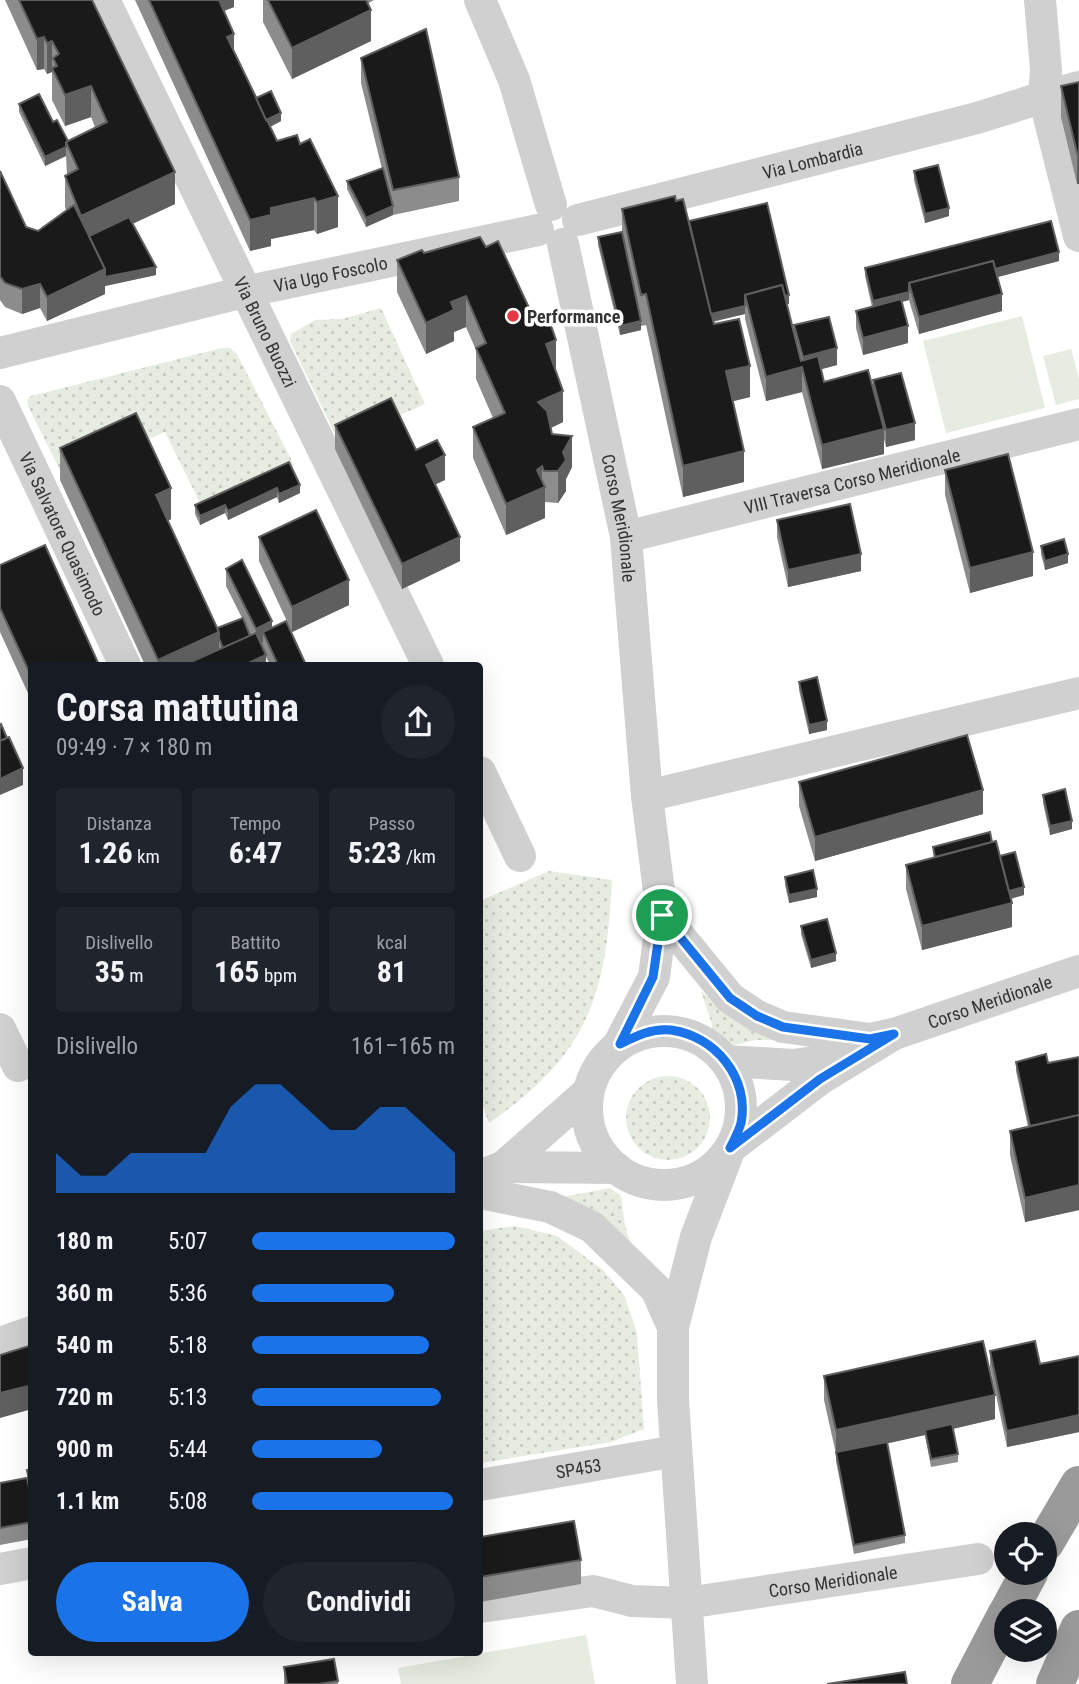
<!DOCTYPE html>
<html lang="it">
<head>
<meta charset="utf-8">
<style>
  body { margin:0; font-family:"Roboto Condensed",sans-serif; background:#20242c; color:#f1f3f6; height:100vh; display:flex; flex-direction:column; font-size:26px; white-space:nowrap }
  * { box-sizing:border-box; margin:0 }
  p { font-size:23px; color:#9ea1a6 }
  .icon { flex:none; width:38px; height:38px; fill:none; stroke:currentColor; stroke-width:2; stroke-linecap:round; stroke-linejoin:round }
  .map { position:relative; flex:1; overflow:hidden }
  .panel { position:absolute; left:28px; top:662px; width:455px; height:994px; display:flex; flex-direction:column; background:#171b24; border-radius:7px; box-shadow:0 7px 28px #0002 }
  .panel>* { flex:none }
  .tools { position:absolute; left:994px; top:1522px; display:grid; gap:14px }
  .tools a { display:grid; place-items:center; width:63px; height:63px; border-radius:50%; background:#171b24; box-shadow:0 7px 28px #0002; font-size:35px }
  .pin { position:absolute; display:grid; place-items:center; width:60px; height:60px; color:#fff; margin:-30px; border:4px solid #fff; border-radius:50%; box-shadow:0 2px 7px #0007 }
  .round { display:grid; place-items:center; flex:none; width:74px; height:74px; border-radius:37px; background:#20242c }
  .summary { display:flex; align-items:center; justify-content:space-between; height:119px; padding:0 28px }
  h1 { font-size:38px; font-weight:700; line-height:52px }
  .figures { display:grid; grid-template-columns:repeat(3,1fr); gap:10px; height:119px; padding:7px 28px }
  .figures div { display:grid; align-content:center; border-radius:7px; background:#20242c; text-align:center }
  .figures b { font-size:30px; font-weight:700 }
  .figures small { font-size:19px; font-weight:400 }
  .figures p { font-size:19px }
  .chart { height:196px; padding:14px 28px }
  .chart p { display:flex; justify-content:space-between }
  .chart svg { width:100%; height:126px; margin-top:7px; fill:#1a73e8; opacity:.7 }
  .action { display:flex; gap:14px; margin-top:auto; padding:14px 28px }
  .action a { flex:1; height:80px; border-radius:42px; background:#1a73e8; color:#fff; font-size:28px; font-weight:700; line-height:80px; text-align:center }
  .action a+a { background:#20242c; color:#f1f3f6 }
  ul { padding:0 28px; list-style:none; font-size:23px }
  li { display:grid; grid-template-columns:112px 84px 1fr; align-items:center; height:52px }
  li i { height:18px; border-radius:9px; background:#1a73e8 }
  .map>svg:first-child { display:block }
</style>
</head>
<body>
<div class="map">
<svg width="1079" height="1684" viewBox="0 0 1079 1684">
  <defs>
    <pattern id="grass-dots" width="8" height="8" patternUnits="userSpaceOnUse" patternTransform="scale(1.75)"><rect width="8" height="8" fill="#e6ecdf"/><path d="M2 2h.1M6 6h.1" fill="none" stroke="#c6cbc0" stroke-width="1.8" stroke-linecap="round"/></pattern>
  </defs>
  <rect width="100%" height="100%" fill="#fff"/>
  <g fill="url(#grass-dots)">
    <polygon points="381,308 425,404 339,442 290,341 291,334 315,320 342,319"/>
    <polygon points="222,348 230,348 237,354 294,465 201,505 165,432 63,476 28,406 27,400 31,396"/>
    <path d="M 549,871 L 612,880 C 606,998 588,1054 489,1123 L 480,1098 L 480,901 Z"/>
    <polygon points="701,991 742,1024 776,1040 756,1040 725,1047 712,1038 712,1024"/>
    <circle cx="668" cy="1118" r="42"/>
    <polygon points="610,1188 621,1196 625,1226 632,1247 557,1198"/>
    <polygon points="515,1226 557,1236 603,1270 624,1295 637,1333 644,1429 611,1442 480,1463 480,1231"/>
  </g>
  <g fill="#e6ecdf">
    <polygon points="1022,316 1045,408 946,433 923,341"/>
    <polygon points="1071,349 1079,379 1079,399 1056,405 1043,356"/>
    <polygon points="586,1635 595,1684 401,1684 398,1668"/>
  </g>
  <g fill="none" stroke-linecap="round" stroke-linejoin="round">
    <g stroke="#d0d0d0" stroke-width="32">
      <path id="s1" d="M 104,0 L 428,665"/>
      <polyline points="480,0 514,80 551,205"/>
      <polyline points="1079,87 1044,97 1079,236"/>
      <path id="s2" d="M 578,220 L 977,118 L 1044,97 L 1046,70 L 1040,0"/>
      <path id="s3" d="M 563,244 L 626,537 L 647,796 L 662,915 L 654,977 L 619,1044"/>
      <path id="s4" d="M 0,353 L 244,292 L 538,230"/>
      <path id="s5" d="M 0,401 L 125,665"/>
      <path id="s6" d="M 626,537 L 1079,424"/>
      <polyline points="480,772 520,856"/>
      <polyline points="647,796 1079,693"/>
      <polyline points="662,915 730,998 757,1016 783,1027 870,1039 892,1034"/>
      <polyline points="0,1029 18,1066"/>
      <circle cx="664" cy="1108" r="77"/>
      <polyline points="726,1061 794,1065 846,1057"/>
      <polyline points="503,1167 588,1092"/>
      <polyline points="480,1176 503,1167 616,1168"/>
      <polyline points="480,1193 550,1207 592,1227 656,1289 673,1327"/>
      <polyline points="0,1343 32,1332"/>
      <path id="s7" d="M 480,1485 L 676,1451"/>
      <polyline points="0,1569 32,1563"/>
      <path id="s8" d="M 480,1607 L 593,1591 L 632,1601 L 687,1603 L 978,1559"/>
      <path id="s9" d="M 692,1684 L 673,1400 L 673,1327 L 696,1237 L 730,1148 L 820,1079 L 894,1034 L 1079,971"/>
    </g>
    <g stroke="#9a9a9a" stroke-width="38">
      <polyline points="1045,1543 1079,1485"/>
      <polyline points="1008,1612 1029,1573"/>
      <polyline points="970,1684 1006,1615"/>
      <polyline points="1055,1684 1079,1629"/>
    </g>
  </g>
  <g fill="#8c8c8c">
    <polygon points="5,0 92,0 175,204 132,224 156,275 105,286 105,294 47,321 40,308 22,314 5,307 0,300 0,171 26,227 38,231 66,210 65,207 65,176 67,175 66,156 45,166 19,112 19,104 53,122 68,141 95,127 91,117 65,126 52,100 52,72 47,74 44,69 37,70"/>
    <polygon points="135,0 234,0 234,7 224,11 234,52 256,98 281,121 270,127 277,141 300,144 338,227 317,234 314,230 271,239 271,246 250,251"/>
    <polygon points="263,0 374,0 367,4 371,41 292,79 263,22"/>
    <polygon points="361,58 459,177 459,201 393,215 366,227 347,189 347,181 382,169 361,83"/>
    <polygon points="1079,82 1077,184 1061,117 1061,86"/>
    <polygon points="914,171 949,216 925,223 914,180"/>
    <polygon points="622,209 689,221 789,304 787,304 794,334 794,325 837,365 821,369 824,382 873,387 873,380 915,440 886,447 884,439 884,454 822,469 802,392 766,401 745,319 745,314 713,322 750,397 733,401 744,482 683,497 646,325 641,326 641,330 620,335 598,245 598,237 622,232"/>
    <polygon points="424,253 556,372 563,422 551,428 552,434 572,467 566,479 566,491 558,503 545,502 545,518 506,535 473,458 473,427 493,418 476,379 476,350 466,327 454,332 454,341 426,354 397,292 397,260"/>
    <polygon points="1059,261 997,277 1002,311 919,334 909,300 902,302 908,343 863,355 856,328 856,311 872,307 865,276 865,268"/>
    <polygon points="335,425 416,450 445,480 435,484 460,561 402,589 335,449"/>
    <polygon points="60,448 171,519 168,521 217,628 242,618 226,586 226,569 272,627 306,665 270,665 266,657 266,665 145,665 60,480"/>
    <polygon points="289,462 300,493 279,503 277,497 228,520 225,513 200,525 195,514 195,505"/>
    <polygon points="945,470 1033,576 970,593 945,495"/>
    <polygon points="777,520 861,571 788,587 777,537"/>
    <polygon points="259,537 349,605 292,632 259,561"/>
    <polygon points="1041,546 1068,563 1045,570 1041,554"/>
    <polygon points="0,565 32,665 32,702 0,632"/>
    <polygon points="799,682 827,730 809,734 799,690"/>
    <polygon points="799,782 983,814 815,861 799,806"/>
    <polygon points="1043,795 1072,829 1050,835 1043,803"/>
    <polygon points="992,842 1024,895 1011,899 1012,927 922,950 906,889 906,865 934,858 933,847"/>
    <polygon points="785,877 817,897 789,903 785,885"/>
    <polygon points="801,926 836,961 811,968 801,934"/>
    <polygon points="1079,1057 1079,1210 1025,1222 1010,1155 1010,1131 1028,1127 1016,1071 1016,1062 1048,1063"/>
    <polygon points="990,1351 1040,1364 1079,1356 1079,1432 1007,1447 990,1367"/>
    <polygon points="824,1376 995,1419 953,1429 958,1454 958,1462 931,1467 925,1435 887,1443 905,1535 905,1543 854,1554 836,1461 836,1454 824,1400"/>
    <polygon points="27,1470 32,1470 32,1539 0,1545 0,1483 27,1478"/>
    <polygon points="480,1537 581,1560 581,1584 480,1602"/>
    <polygon points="284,1667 338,1681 338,1684 284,1684"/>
  </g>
  <g fill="#5f5f5f">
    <polygon points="213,0 234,0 234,7 213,15"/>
    <polygon points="371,10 371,41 292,79 292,48"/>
    <polygon points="234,34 234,65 227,37"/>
    <polygon points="44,37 44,69 37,70 37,39"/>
    <polygon points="52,41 52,72 47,74 47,43"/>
    <polygon points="91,86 91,117 65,126 65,95"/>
    <polygon points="281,113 281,121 258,133 258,124"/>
    <polygon points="66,147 66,156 45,166 45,157"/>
    <polygon points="1079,152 1079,184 1077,184 1077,153"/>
    <polygon points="175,172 175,204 85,246 81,239 81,216"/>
    <polygon points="338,196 338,227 317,234 317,202"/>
    <polygon points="314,198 314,230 271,239 271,246 250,251 250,220 271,208"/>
    <polygon points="393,206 393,215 366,227 366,218"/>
    <polygon points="949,208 949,216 925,223 925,214"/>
    <polygon points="1059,252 1059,261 914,299 911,291"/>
    <polygon points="156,267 156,275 105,286 105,294 47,321 47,297 105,269"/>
    <polygon points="40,284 40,308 22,314 22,289"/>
    <polygon points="909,292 909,300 873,310 873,301"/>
    <polygon points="1002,294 1002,311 919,334 919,317"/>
    <polygon points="789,295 789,304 750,313 748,305"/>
    <polygon points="466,296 466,327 454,332 454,341 426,354 426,323 451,302"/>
    <polygon points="745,306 745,314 705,323 705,315"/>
    <polygon points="641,321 641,330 620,335 620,326"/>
    <polygon points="908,326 908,343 863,355 863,338"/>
    <polygon points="556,340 556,372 546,344"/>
    <polygon points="837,348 837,365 804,374 803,357"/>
    <polygon points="750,366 750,397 726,403 726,371"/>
    <polygon points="802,367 802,392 766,401 766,377"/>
    <polygon points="563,391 563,422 538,434 538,402"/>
    <polygon points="915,423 915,440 886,447 886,430"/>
    <polygon points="884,429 884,454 822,469 822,445"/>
    <polygon points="572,436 572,467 566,479 566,491 558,503 558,471 563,452"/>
    <polygon points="744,451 744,482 683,497 683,466"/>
    <polygon points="445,455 445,480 426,489 426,465"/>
    <polygon points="542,466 542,488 545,487 545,518 506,535 506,504 537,470"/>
    <polygon points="300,485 300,493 279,503 279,494"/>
    <polygon points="171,488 171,519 156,527 156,495"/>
    <polygon points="277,488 277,497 228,520 228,511"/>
    <polygon points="225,505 225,513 200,525 200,516"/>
    <polygon points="460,537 460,561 402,589 402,564"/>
    <polygon points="1033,552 1033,576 970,593 970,568"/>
    <polygon points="861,554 861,571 788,587 788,570"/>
    <polygon points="1068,554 1068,563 1045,570 1045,561"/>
    <polygon points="349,580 349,605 292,632 292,607"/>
    <polygon points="272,621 272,638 263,632 263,642 256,646 256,629"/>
    <polygon points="219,632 219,664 216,665 158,665 158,660"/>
    <polygon points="266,655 266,665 244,665"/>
    <polygon points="827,721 827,730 809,734 809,725"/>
    <polygon points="23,768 23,785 0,795 0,779"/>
    <polygon points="983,790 983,814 815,861 815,837"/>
    <polygon points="1072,821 1072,829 1050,835 1050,826"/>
    <polygon points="1024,887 1024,895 1005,900 1005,891"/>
    <polygon points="817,889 817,897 789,903 789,895"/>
    <polygon points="1012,903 1012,927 922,950 922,926"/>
    <polygon points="836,953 836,961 811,968 811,960"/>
    <polygon points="1079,1185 1079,1210 1025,1222 1025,1198"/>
    <polygon points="32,1385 32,1409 0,1418 0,1393"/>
    <polygon points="995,1395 995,1419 926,1435 925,1430 925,1435 836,1455 836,1430"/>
    <polygon points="1079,1415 1079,1432 1007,1447 1007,1431"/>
  </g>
  <g fill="#1a1a1a" stroke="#5f5f5f" stroke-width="2">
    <polygon points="19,0 92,0 175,172 81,216 65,176 78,169 66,142 107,122 91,86 65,95 52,68 57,66 53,58 59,54 52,41 47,43 44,37 37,39"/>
    <polygon points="149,0 219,0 234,34 227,37 277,141 297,135 300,144 310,139 338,196 317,202 314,198 271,208 271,215 250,220"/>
    <polygon points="268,0 366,0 371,10 292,48"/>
    <polygon points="426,29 459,177 393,190 361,58"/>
    <polygon points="1079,82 1079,152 1077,153 1061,86"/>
    <polygon points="271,91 281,113 266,120 256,98"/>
    <polygon points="39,94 53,122 57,120 68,141 66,142 66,147 45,157 19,104"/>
    <polygon points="938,165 949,208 925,214 914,171"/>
    <polygon points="383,168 393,206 366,218 347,181"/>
    <polygon points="0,171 26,227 38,231 74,205 105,269 47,297 40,284 22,289 5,283 0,276"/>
    <polygon points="675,196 676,201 683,199 714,324 739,319 750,366 726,371 744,451 683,466 646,294 641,295 622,209"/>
    <polygon points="767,203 789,295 785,296 782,285 745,295 745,306 711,314 689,221"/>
    <polygon points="129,217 156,267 105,277 105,269 89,236"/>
    <polygon points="1051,221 1059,252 995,269 993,261 909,283 909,292 873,301 865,268"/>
    <polygon points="622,232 641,321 620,326 598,237"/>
    <polygon points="480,237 486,247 498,241 537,325 549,320 556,340 546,344 563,391 538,402 547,411 552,434 572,436 563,452 566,460 558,471 544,471 542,466 537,470 545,487 506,504 473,427 505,413 476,348 486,343 466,296 451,302 454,310 426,323 397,260 422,250 424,253"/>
    <polygon points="993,261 1002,294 919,317 909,283"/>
    <polygon points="782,285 801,361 818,356 824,382 868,370 884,429 822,445 802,367 766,377 745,295"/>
    <polygon points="901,299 908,326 863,338 856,311"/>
    <polygon points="829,317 837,348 803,357 794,325"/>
    <polygon points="901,373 915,423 886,430 873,380"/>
    <polygon points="391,398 416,450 437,440 445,455 426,465 460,537 402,564 335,425"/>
    <polygon points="136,413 171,488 156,495 219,632 158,660 60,448"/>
    <polygon points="1008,454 1033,552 970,568 945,470"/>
    <polygon points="289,462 300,485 279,494 277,488 228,511 225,505 200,516 195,505"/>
    <polygon points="850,504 861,554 788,570 777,520"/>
    <polygon points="316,510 349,580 292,607 259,537"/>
    <polygon points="1064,539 1068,554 1045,561 1041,546"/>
    <polygon points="45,545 99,665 32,665 32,678 0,608 0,565"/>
    <polygon points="242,560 272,621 256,629 226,569"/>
    <polygon points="243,618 250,636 223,648 219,638 219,632 217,628"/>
    <polygon points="286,621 306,665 278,665 263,632"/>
    <polygon points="256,633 266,655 244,665 184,665"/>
    <polygon points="817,677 827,721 809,725 799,682"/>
    <polygon points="1,724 7,738 0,741 0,725"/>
    <polygon points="967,735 983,790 815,837 799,782"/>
    <polygon points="9,737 23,768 0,779 0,741"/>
    <polygon points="1065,789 1072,821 1050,826 1043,795"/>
    <polygon points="990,832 992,842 935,857 933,847"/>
    <polygon points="996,841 1012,903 922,926 906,865"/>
    <polygon points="1015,852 1024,887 1009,891 1000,856"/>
    <polygon points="813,870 817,889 789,895 785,877"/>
    <polygon points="827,919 836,953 811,960 801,926"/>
    <polygon points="1046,1054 1048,1063 1079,1057 1079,1115 1030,1126 1016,1062"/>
    <polygon points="1079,1115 1079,1185 1025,1198 1010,1131"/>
    <polygon points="983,1341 995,1395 836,1430 824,1376"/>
    <polygon points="1035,1341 1040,1364 1079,1356 1079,1415 1007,1431 990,1351"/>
    <polygon points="32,1345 32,1385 0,1393 0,1355"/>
    <polygon points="952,1424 958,1454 931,1459 925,1430"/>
    <polygon points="887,1442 905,1535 854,1545 836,1452"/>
    <polygon points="27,1470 32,1470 32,1494"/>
    <polygon points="27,1478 32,1502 32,1522 0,1528 0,1483"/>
    <polygon points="574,1521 581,1560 480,1577 480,1537"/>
    <polygon points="334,1659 338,1681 318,1684 287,1684 284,1667"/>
    <polygon points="905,1672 907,1684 827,1684"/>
  </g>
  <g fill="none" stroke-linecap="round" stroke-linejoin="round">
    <g stroke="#fff" stroke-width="14">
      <path id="route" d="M 662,915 L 730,998 L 757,1016 L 783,1027 L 870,1039 L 894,1034 L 820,1079 L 730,1148 C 734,1140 739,1131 741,1123 C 750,1078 715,1036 671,1030 C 652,1028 636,1036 620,1044 L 653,977 Z"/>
    </g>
    <use href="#route" stroke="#1a73e8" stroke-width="9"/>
  </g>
  <circle fill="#e63946" stroke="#fff" stroke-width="2.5" cx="513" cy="316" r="7"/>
  <g text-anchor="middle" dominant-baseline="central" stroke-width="7" stroke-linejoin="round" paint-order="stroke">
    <g font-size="18" fill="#333" stroke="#fff">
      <text stroke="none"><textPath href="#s2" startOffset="242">Via Lombardia</textPath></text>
      <text stroke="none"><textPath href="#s4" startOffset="340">Via Ugo Foscolo</textPath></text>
      <text stroke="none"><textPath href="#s1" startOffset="369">Via Bruno Buozzi</textPath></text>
      <text stroke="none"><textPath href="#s6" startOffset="233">VIII Traversa Corso Meridionale</textPath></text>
      <text stroke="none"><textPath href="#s3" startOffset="280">Corso Meridionale</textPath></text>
      <text stroke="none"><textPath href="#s5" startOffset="147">Via Salvatore Quasimodo</textPath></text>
      <text stroke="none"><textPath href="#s9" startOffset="847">Corso Meridionale</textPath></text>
      <text stroke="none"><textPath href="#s7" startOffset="100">SP453</textPath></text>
      <text stroke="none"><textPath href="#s8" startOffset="357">Corso Meridionale</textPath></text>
    </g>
    <g font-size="18" font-weight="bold" fill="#333" stroke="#fff" text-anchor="start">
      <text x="527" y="316">Performance</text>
    </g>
  </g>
</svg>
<div class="tools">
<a><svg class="icon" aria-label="locate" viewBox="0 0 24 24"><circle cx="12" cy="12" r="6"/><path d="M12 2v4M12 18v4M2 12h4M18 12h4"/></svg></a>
<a><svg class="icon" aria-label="layers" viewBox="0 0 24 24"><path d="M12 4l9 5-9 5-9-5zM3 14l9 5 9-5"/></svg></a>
</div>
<div class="pin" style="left:662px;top:915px;background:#1e9e55"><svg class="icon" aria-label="arrive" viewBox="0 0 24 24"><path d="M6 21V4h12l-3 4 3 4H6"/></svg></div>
<section class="panel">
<div class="summary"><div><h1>Corsa mattutina</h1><p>09:49 · 7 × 180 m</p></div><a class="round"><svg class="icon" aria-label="share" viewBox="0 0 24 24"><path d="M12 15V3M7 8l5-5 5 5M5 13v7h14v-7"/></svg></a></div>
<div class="figures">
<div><p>Distanza</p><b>1.26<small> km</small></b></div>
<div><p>Tempo</p><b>6:47</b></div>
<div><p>Passo</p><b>5:23<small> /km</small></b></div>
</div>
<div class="figures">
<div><p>Dislivello</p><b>35<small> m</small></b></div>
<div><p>Battito</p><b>165<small> bpm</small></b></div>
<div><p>kcal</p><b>81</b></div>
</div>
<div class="chart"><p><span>Dislivello</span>161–165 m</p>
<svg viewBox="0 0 160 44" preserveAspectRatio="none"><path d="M0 44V30L10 38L20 38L30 30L40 30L50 30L60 30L70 14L80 6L90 6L100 14L110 22L120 22L130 14L140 14L150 22L160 30V44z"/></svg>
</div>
<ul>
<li><b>180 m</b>5:07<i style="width:100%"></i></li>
<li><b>360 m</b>5:36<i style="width:70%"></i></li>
<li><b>540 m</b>5:18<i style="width:87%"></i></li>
<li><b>720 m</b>5:13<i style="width:93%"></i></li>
<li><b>900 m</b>5:44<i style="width:64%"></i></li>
<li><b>1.1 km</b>5:08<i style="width:99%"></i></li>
</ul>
<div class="action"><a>Salva</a><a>Condividi</a></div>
</section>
</div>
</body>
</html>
